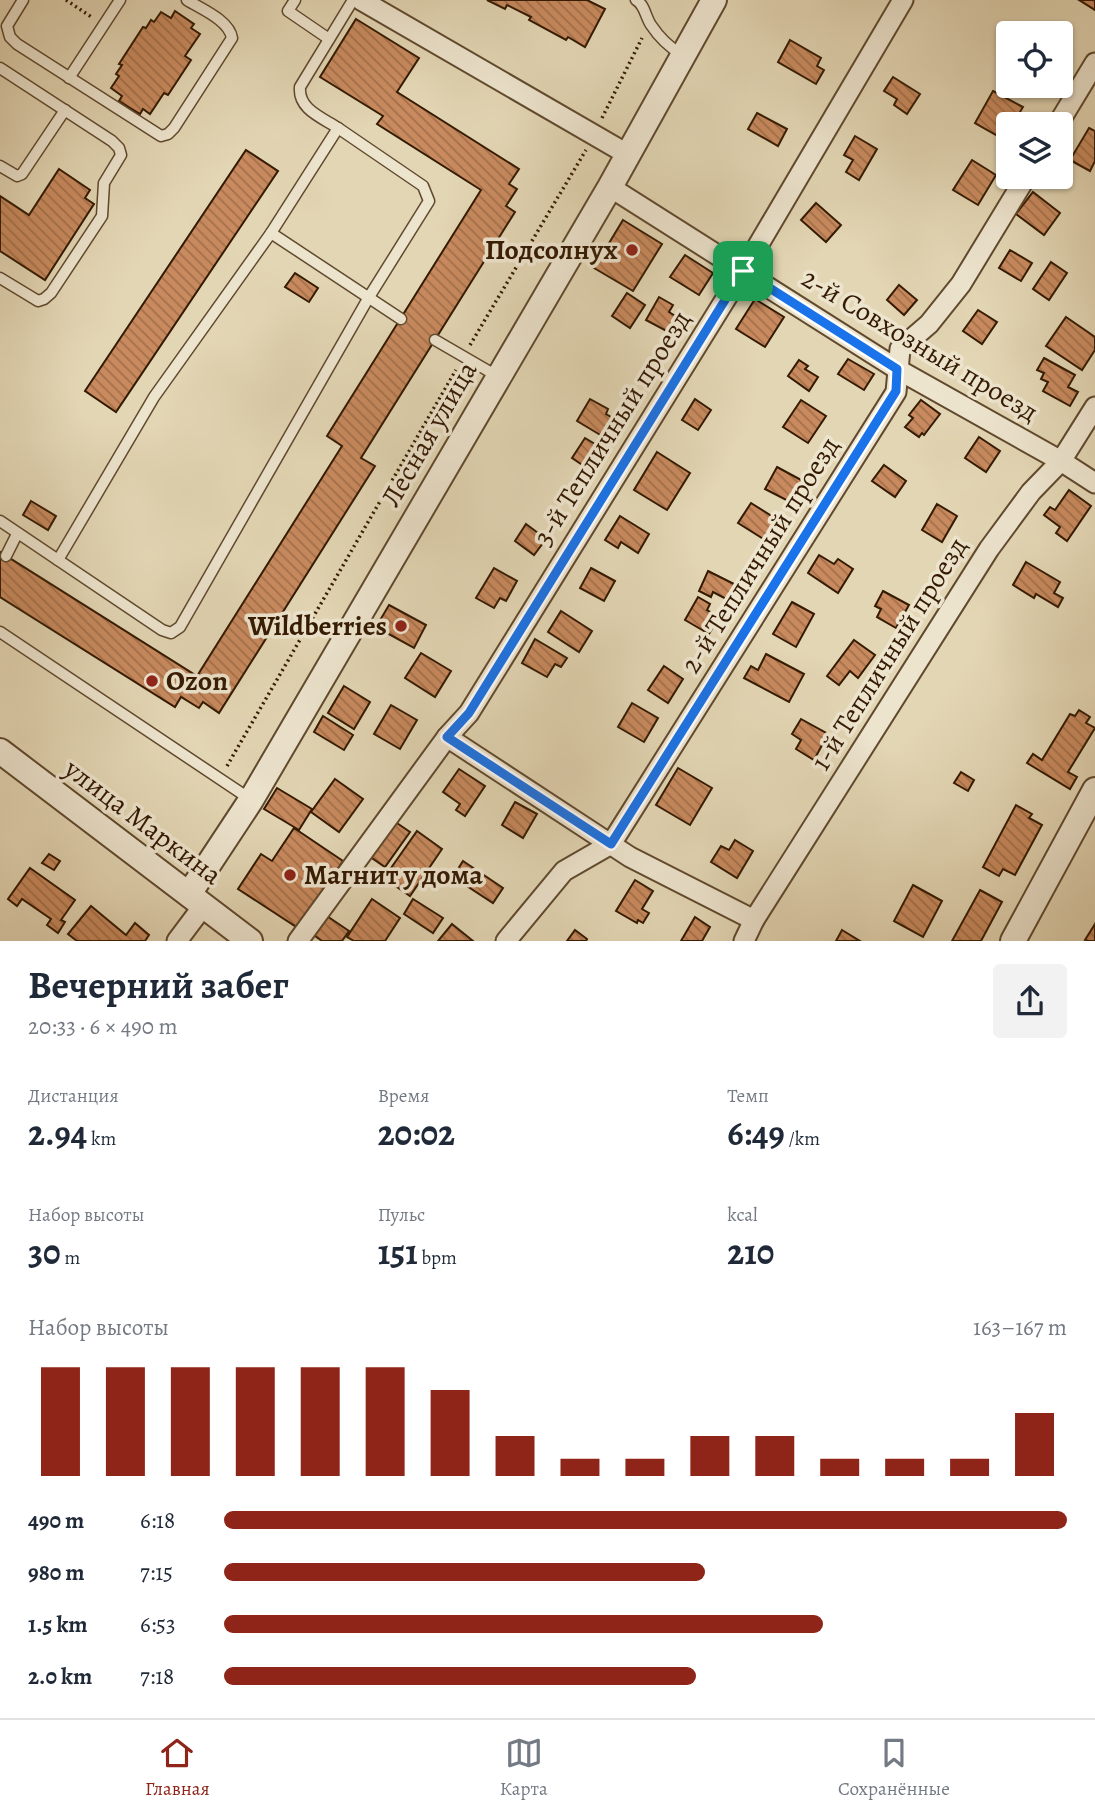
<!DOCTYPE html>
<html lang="ru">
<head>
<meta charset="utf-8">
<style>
  body { margin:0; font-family:Alegreya,serif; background:#f2f2f3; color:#1f2937; height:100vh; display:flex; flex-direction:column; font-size:26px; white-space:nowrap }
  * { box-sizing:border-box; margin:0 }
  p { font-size:23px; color:#747a83 }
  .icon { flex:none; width:38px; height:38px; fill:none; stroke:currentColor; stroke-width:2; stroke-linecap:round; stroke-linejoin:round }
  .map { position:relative; height:941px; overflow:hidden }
  .details { display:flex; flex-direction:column; background:#fff; flex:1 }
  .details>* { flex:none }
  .controls { position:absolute; left:996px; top:21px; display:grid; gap:14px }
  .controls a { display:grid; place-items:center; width:77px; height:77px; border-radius:7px; background:#fff; box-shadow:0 2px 5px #0004; font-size:35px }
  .pin { position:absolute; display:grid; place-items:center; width:60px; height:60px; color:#fff; margin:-30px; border-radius:14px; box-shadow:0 4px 10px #0006 }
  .round { display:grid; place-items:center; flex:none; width:74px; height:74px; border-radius:7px; background:#f2f2f3 }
  .head { display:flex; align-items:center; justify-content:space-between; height:119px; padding:0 28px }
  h1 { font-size:38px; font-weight:700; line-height:52px }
  .figures { display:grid; grid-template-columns:repeat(3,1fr); gap:10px; height:119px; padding:7px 28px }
  .figures div { display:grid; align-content:center }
  .figures b { font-size:35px; font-weight:700 }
  .figures small { font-size:19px; font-weight:400 }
  .figures p { font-size:19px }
  .chart { height:196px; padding:14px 28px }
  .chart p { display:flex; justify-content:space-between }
  .chart svg { width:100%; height:126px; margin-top:7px; stroke:#8f2418; stroke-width:6 }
  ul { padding:0 28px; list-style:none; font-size:23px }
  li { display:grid; grid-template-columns:112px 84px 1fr; align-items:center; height:52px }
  li i { height:18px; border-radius:9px; background:#8f2418 }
  .dock { display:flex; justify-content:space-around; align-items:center; height:98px; border-top:2px solid #e0e1e3; background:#fff; font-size:19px; color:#747a83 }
  .dock a { display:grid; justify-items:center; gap:4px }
  .dock .selected { color:#8f2418 }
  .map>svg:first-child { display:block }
</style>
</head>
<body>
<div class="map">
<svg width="1095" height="941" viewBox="0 0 1095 941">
  <defs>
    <pattern id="building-back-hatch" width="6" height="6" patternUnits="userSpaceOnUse" patternTransform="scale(1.75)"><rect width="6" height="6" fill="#c88a5e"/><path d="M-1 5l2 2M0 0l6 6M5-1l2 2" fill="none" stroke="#a3704b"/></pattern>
  </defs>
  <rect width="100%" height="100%" fill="#e3d6b4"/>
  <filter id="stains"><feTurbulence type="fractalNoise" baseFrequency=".00286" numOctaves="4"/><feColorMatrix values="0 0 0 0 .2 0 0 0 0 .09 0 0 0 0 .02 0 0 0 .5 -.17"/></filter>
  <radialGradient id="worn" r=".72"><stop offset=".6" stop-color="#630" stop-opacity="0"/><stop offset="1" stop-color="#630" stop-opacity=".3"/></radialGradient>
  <g fill="url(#building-back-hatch)" stroke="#341a02" stroke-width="2">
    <polygon points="487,0 587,0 605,9 585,47 568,37 566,40 529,20 531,17 507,5 505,9"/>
    <polygon points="1079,0 1095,0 1095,10"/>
    <polygon points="175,11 194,24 191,28 200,34 185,56 191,60 168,95 164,93 150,114 143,109 140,114 119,101 122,96 111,88 119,76 116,74 122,65 119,64 143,27 146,28 151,20 154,22 161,12 171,18"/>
    <polygon points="356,19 419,58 397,92 519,169 509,184 517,189 506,206 515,212 361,458 375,466 219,713 203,702 199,708 181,697 175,707 0,597 0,552 197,676 342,446 327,436 481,190 377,124 383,116 320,77"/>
    <polygon points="790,40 821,58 817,66 824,70 816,84 778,62"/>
    <polygon points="1060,56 1070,61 1060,78"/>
    <polygon points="893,77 920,94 907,114 894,105 897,99 884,91"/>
    <polygon points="993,91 1023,107 1013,124 1008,124 1008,134 1005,140 975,123"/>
    <polygon points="757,113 787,129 778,146 748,129"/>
    <polygon points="1089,128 1095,131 1095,161 1090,171 1070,160"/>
    <polygon points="855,136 877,149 859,180 846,172 853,160 844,155"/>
    <polygon points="246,150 278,171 116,412 85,391"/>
    <polygon points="972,160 996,175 978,205 953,190"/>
    <polygon points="59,169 90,190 85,198 94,204 45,280 0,251 0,196 29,215"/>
    <polygon points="1033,192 1060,213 1044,235 1016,214"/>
    <polygon points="816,203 841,225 826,242 801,220"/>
    <polygon points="623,220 662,244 633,291 594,268"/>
    <polygon points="1010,250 1032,263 1021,281 999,268"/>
    <polygon points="685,255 713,273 699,295 670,277"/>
    <polygon points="1051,262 1067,273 1049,300 1033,289"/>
    <polygon points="295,273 318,288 309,302 285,287"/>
    <polygon points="899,285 917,300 904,315 887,300"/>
    <polygon points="627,293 645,305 630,328 612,316"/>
    <polygon points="659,297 673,305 669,312 680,319 672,334 646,320"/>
    <polygon points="755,299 784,317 765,347 736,329"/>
    <polygon points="978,310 997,322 982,344 963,331"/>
    <polygon points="1066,317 1095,337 1095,350 1082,370 1046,346"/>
    <polygon points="1044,358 1075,375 1068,387 1078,392 1070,406 1043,391 1048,382 1041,379 1044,373 1037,370"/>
    <polygon points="848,359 874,374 864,390 838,374"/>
    <polygon points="799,360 808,366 805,369 818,377 809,391 788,376"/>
    <polygon points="590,399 608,409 606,414 618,421 607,439 577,421"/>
    <polygon points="695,399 711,410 698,430 682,420"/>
    <polygon points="801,400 826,416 808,443 783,427"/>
    <polygon points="921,400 940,414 924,435 922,433 919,437 905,427 913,418 909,415"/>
    <polygon points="979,437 1000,451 986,472 965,458"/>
    <polygon points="585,438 600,447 587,468 572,458"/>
    <polygon points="657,452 690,473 667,510 634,490"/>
    <polygon points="884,465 906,481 895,497 872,481"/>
    <polygon points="777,467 803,481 792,503 765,489"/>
    <polygon points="1069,490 1091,506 1067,541 1056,533 1060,527 1044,515 1050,507 1055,510"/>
    <polygon points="31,501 56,516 48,530 23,515"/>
    <polygon points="751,503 778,520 765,540 738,523"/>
    <polygon points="937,504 957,516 942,542 922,530"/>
    <polygon points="620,516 649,534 638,553 621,542 618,548 605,540"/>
    <polygon points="526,524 546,539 534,555 515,541"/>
    <polygon points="819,555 834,564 838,559 853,569 838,593 808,573"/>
    <polygon points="1026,562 1060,582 1054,593 1063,598 1058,607 1036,594 1034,598 1013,585"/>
    <polygon points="494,568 517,581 506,601 500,598 494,608 476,598"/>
    <polygon points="591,568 615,581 604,601 580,588"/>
    <polygon points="708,571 736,585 728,600 713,592 711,597 699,591"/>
    <polygon points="883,591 909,605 896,628 877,617 881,609 875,606"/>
    <polygon points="698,597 710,604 707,610 719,617 709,634 685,620"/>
    <polygon points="792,602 814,614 796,647 773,634"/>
    <polygon points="389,605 426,625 414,648 376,627"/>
    <polygon points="561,611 592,631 579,652 548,632"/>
    <polygon points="535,639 567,658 561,667 555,664 547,677 522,663"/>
    <polygon points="854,640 875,655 858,678 850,671 839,685 827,676"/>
    <polygon points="421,653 451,671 435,697 405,678"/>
    <polygon points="766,654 804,674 789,702 744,678 751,666 758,670"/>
    <polygon points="664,666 683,679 668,703 648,690"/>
    <polygon points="344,686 370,702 354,729 328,713"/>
    <polygon points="632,703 658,718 644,742 618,727"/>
    <polygon points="391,705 417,720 400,749 374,734"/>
    <polygon points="1079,710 1090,717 1086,723 1095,728 1068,772 1077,777 1070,789 1027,763 1033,754 1042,760 1070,714 1075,716"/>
    <polygon points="323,716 353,735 344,750 314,732"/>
    <polygon points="801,719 828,734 814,760 796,749 801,740 792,734"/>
    <polygon points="678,768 712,788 690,825 656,805"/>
    <polygon points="459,769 485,786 465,816 456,810 460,804 443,792"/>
    <polygon points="961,772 974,780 968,791 954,783"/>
    <polygon points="335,779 363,799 339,832 311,812"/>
    <polygon points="277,788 312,809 299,830 264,809"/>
    <polygon points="515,802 537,814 523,838 502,825"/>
    <polygon points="1016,805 1032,814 1029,818 1042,825 1015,875 1003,869 999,876 983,867"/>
    <polygon points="391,819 410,832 385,867 366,854"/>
    <polygon points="294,828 343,861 298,928 238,889 261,854 272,861"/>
    <polygon points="417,831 442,849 410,896 384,878"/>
    <polygon points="735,840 753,851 737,878 711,862 721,846 729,850"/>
    <polygon points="49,854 60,861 54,870 42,863"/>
    <polygon points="463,861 503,888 493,903 453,877"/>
    <polygon points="30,868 75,900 61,920 65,922 58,933 47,925 51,919 22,899 17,906 8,899"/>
    <polygon points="635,880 653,891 642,909 649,913 643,923 638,920 637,923 616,911"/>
    <polygon points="913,885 942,901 923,937 894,921"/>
    <polygon points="980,890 1002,902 981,941 952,941"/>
    <polygon points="372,899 400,918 385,941 354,941 347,937"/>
    <polygon points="413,899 443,918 433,933 404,914"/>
    <polygon points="91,906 126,935 135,923 149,935 145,941 77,941 68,934"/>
    <polygon points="324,914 349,931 342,941 322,941 311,933"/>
    <polygon points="695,917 710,927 702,941 681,941"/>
    <polygon points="452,924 473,941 438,941"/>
    <polygon points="1095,924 1095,941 1088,941 1085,940"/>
    <polygon points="575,930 587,939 586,941 567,941"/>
    <polygon points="842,930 860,941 836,941"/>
  </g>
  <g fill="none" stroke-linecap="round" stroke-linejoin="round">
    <g stroke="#60492e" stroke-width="13">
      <g id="service">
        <path d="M 23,0 L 7,26 L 10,37 L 17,44 L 161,136 L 168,134 L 174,128 L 232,38 C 229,20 201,9 187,0"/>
        <polyline points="295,0 288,11 329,39"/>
        <path d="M 636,0 C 645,5 645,16 651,25 C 659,37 669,47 681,54"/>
        <polyline points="0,68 112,141 119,148 121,155 104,183 102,216 51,293 44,299 38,301 0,278"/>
        <polyline points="69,78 120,0"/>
        <polyline points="0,166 17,176 22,174 65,110"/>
        <polyline points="271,233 401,319"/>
        <polyline points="435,340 497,376"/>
        <polyline points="0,521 162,630 171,633 180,627 369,297 429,201 423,186 338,128"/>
        <polyline points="6,556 17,534"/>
        <path d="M 58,560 L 154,397 L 271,233 L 338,128 C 321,117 298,109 300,87 L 353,0"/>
        <polyline points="0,632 250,799"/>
      </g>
    </g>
    <g stroke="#60492e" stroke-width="23">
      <g id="minor">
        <polyline points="361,0 627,154"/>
        <polyline points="1058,124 1095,63"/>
        <polyline points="610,187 897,369 1061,461 1095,483"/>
        <polyline points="447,737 630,857 754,920"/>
        <polyline points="177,941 204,905"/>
        <polyline points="298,941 447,737 469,713 743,271 903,0"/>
        <polyline points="506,941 564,871 611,844 896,392 900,349 929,324 961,284 1026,177"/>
        <polyline points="744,941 754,920 989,549 1031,492 1061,461 1095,407"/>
      </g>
    </g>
    <g stroke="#60492e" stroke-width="28">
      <g id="tertiary">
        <polyline points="0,751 250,941"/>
        <polyline points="189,894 251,800 610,187 714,0"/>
        <polyline points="1013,941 1095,790"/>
      </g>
    </g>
    <g stroke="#341a02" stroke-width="3.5" stroke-dasharray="2 3.5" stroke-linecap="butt">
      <polyline points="66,0 93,18"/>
      <polyline points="602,118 642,38"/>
      <polyline points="470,345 586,150"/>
      <polyline points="227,766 456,370"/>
    </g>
    <use href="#service" stroke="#ede4ce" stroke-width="10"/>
    <use href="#minor" stroke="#ede4ce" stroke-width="19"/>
    <use href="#tertiary" stroke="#ede4ce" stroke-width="24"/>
  </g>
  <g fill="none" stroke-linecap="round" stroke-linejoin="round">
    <g stroke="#fff" stroke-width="14">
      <polygon id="route" points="743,271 897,369 896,391 611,844 447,737 469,713"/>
    </g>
    <use href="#route" stroke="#1a73e8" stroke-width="9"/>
  </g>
  <g fill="#8f2418" stroke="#ede4ce" stroke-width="2.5">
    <circle cx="632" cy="250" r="7"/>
    <circle cx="401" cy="626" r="7"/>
    <circle cx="152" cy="681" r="7"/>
    <circle cx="290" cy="875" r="7"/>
  </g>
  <g text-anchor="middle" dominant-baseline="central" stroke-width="7" stroke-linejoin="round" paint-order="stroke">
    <g font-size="28" font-weight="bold" fill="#341a02" stroke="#ede4ce" text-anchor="end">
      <text x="618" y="250">Подсолнух</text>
      <text x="387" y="626">Wildberries</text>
      <text x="166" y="681" text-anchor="start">Ozon</text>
      <text x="304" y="875" text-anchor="start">Магнит у дома</text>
    </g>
    <g font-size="28" fill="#341a02" stroke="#ede4ce">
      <text transform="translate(920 345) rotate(31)">2-й Совхозный проезд</text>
      <text transform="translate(612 428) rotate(-58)">3-й Тепличный проезд</text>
      <text transform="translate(429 434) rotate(-60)">Лесная улица</text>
      <text transform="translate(760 555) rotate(-58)">2-й Тепличный проезд</text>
      <text transform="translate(889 654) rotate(-58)">1-й Тепличный проезд</text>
      <text transform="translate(143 822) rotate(37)">улица Маркина</text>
    </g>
  </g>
  <rect width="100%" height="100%" filter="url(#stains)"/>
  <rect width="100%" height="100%" fill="url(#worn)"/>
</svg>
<div class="controls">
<a><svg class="icon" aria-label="locate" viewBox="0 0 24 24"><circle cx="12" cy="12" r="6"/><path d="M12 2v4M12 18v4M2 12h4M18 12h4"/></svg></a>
<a><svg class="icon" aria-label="layers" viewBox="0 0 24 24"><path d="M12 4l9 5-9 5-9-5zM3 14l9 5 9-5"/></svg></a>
</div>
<div class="pin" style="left:743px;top:271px;background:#1e9e55"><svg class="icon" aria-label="arrive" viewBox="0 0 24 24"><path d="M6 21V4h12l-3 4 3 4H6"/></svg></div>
</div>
<section class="details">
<div class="head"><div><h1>Вечерний забег</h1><p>20:33 · 6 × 490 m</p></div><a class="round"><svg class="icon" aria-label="share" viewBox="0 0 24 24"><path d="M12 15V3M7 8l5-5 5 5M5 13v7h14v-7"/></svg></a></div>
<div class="figures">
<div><p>Дистанция</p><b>2.94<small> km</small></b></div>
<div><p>Время</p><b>20:02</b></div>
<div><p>Темп</p><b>6:49<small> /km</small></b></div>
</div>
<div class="figures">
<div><p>Набор высоты</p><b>30<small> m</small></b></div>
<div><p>Пульс</p><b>151<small> bpm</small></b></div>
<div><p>kcal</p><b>210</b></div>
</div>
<div class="chart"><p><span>Набор высоты</span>163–167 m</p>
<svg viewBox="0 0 160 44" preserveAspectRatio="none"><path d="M5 44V6M15 44V6M25 44V6M35 44V6M45 44V6M55 44V6M65 44V14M75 44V30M85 44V38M95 44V38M105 44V30M115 44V30M125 44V38M135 44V38M145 44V38M155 44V22"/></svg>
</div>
<ul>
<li><b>490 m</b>6:18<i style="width:100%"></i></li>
<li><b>980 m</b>7:15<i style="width:57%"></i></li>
<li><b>1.5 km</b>6:53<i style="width:71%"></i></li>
<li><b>2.0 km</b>7:18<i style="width:56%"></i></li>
</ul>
</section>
<nav class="dock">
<a class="selected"><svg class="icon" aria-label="home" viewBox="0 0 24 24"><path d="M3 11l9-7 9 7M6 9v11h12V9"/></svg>Главная</a>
<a><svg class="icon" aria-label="map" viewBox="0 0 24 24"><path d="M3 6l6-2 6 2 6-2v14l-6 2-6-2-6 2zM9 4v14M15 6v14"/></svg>Карта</a>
<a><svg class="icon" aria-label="saved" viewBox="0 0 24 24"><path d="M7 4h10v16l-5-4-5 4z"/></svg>Сохранённые</a>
</nav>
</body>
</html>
